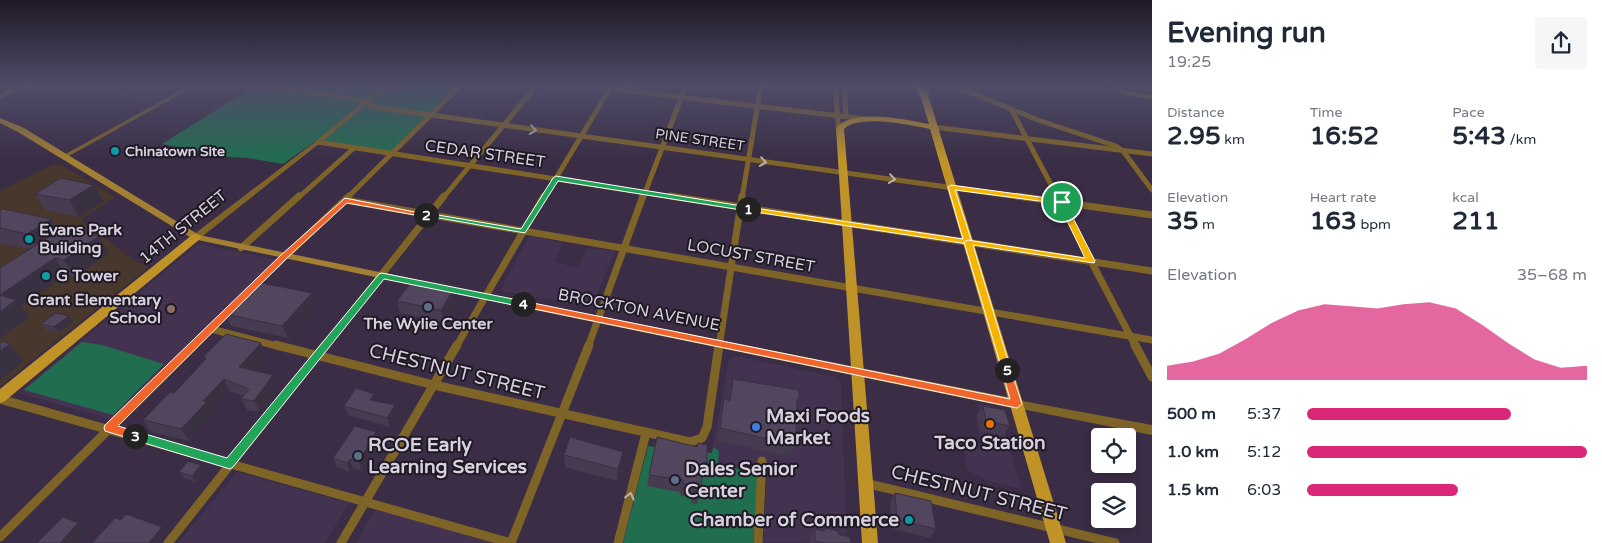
<!DOCTYPE html>
<html lang="en">
<head>
<meta charset="utf-8">
<style>
  body { margin:0; font-family:"Varela Round",sans-serif; background:#f6f6f7; color:#1f2937; height:100vh; display:flex; flex-direction:column; font-size:19px; white-space:nowrap }
  * { box-sizing:border-box; margin:0 }
  p { font-size:16px; color:#747a83 }
  .icon { flex:none; width:28px; height:28px; fill:none; stroke:currentColor; stroke-width:2; stroke-linecap:round; stroke-linejoin:round }
  .map { position:relative; flex:1; overflow:hidden }
  .panel { display:flex; flex-direction:column; background:#fff; width:450px }
  .panel>* { flex:none }
  .controls { position:absolute; left:1091px; top:428px; display:grid; gap:10px }
  .controls a { display:grid; place-items:center; width:45px; height:45px; border-radius:5px; background:#fff; box-shadow:0 2px 8px #0003; font-size:25px }
  .pin { position:absolute; display:grid; place-items:center; width:42px; height:42px; color:#fff; margin:-21px; border:2px solid #fff; border-radius:50%; box-shadow:0 1px 5px #0007 }
  .km { position:absolute; width:25px; height:25px; margin:-12px; border-radius:50%; background:#222; color:#fff; font-size:14px; line-height:25px; text-align:center }
  .round { display:grid; place-items:center; flex:none; width:52px; height:52px; border-radius:5px; background:#f6f6f7 }
  .overview { display:flex; align-items:center; justify-content:space-between; height:85px; padding:0 15px }
  h1 { font-size:28px; font-weight:700; line-height:38px }
  .metrics { display:grid; grid-template-columns:repeat(3,1fr); gap:8px; height:85px; padding:5px 15px }
  .metrics div { display:grid; align-content:center }
  .metrics b { font-size:25px; font-weight:700 }
  .metrics small { font-size:14px; font-weight:400 }
  .metrics p { font-size:14px }
  .chart { height:140px; padding:10px 15px }
  .chart p { display:flex; justify-content:space-between }
  .chart svg { width:100%; height:90px; margin-top:5px; fill:#db2777; opacity:.7 }
  ul { padding:0 15px; list-style:none; font-size:16px }
  li { display:grid; grid-template-columns:80px 60px 1fr; align-items:center; height:38px }
  li i { height:12px; border-radius:6px; background:#db2777 }
  main { display:flex; flex:1; min-height:0 }
  .map>svg:first-child { display:block }
</style>
</head>
<body>
<main>
<div class="map">
<svg width="1152" height="543" viewBox="0 0 1152 543">
  <rect width="100%" height="100%" fill="#3a2d45"/>
  <g fill="#433351">
    <polygon points="121,85 186,85 156,101 121,96"/>
    <polygon points="529,236 563,243 555,262 570,266 578,267 587,248 615,251 592,307 502,291 502,287"/>
    <polygon points="198,244 277,260 114,420 18,393"/>
    <polygon points="736,356 835,377 841,383 847,543 763,542 767,476 717,464 719,451 713,447 729,358"/>
    <polygon points="976,403 999,408 1021,489 988,481 967,470 964,443 982,447 975,415 979,414"/>
    <polygon points="237,472 349,503 325,543 178,543"/>
    <polygon points="376,509 494,543 356,543"/>
  </g>
  <polygon fill="#48372d" points="60,164 115,197 82,219 83,222 135,261 149,267 0,386 0,191 52,165"/>
  <g fill="#216d50">
    <polygon points="289,85 463,85 393,153 330,143 318,139 283,164 248,158 229,157 162,144 251,88 279,91"/>
    <polygon points="82,342 102,345 164,364 113,415 24,390"/>
    <polygon points="648,446 712,453 713,447 719,451 718,464 758,473 753,543 623,543"/>
  </g>
  <g fill="none" stroke-linecap="round" stroke-linejoin="round">
    <g stroke="#7f6428" stroke-width="5">
      <polyline points="579,85 866,119"/>
      <polyline points="628,85 641,90"/>
      <polyline points="835,85 839,134"/>
      <polyline points="844,85 846,116"/>
      <polyline points="925,85 927,90 925,98"/>
      <polyline points="945,85 974,94 1038,120 1116,146 1123,151 1152,190"/>
      <polyline points="1109,85 1126,93 1152,97"/>
      <polyline points="1128,85 1152,90"/>
      <polyline points="960,88 978,85"/>
      <polyline points="0,96 25,85"/>
      <polyline points="365,102 374,107 1026,198"/>
      <polyline points="1011,109 1058,198"/>
      <polyline points="933,127 1152,154"/>
      <polyline points="318,142 678,198"/>
      <polyline points="298,198 354,148"/>
      <polyline points="347,198 461,85"/>
      <polyline points="443,198 537,85"/>
      <polyline points="544,198 612,85"/>
      <polyline points="643,198 686,85"/>
      <polyline points="742,198 761,85"/>
    </g>
    <g stroke="#7f6428" stroke-width="7">
      <polyline points="670,196 1152,271"/>
      <polyline points="1017,196 1152,215"/>
      <polyline points="1057,196 1136,347"/>
      <polyline points="345,200 1152,340"/>
      <polyline points="241,248 299,196"/>
      <polyline points="251,289 349,196"/>
      <polyline points="211,329 281,347"/>
      <polyline points="193,347 231,309"/>
      <polyline points="324,347 444,196"/>
      <polyline points="456,347 544,196"/>
      <polyline points="588,347 643,196"/>
      <polyline points="719,347 742,196"/>
    </g>
    <g stroke="#7f6428" stroke-width="9">
      <polyline points="276,345 434,385 690,442 702,438 707,427 719,345"/>
      <polyline points="1135,345 1152,377"/>
      <polyline points="0,399 511,543"/>
      <polyline points="865,483 1115,543"/>
      <polyline points="0,537 194,345"/>
      <polyline points="168,543 325,345"/>
      <polyline points="341,543 457,345"/>
      <polyline points="511,543 589,345"/>
      <polyline points="618,543 646,433"/>
      <polyline points="758,543 762,461"/>
    </g>
    <g fill="#7f6428" fill-rule="evenodd">
      <polygon points="190,85 197,85 67,157 63,157 62,156"/>
      <polygon points="243,85 257,85 351,96 365,100 384,85 390,85 320,143 199,239 193,239 192,237 193,235 316,141 362,103 351,100 246,87"/>
      <polygon points="1017,400 1152,425 1152,435 1017,408 1013,407 1012,404 1013,401"/>
    </g>
    <g fill="#a27f33" fill-rule="evenodd">
      <polygon points="0,118 24,128 199,235 423,281 428,284 423,287 193,239 18,132 0,123"/>
      <polygon points="442,285 1017,399 1021,400 1023,404 1021,408 1017,409 438,290 437,288 438,286"/>
    </g>
    <g fill="#c09329" fill-rule="evenodd">
      <path d="M 914,85 L 920,85 L 929,98 L 1066,543 L 1050,543 L 930,129 C 910,125 859,114 844,129 L 878,543 L 862,543 L 836,128 C 853,108 905,119 929,124 L 921,98 Z"/>
      <polygon points="196,234 200,235 201,237 200,239 5,401 0,403 0,389 192,235"/>
    </g>
  </g>
  <g fill="#473b51">
    <polygon points="94,185 104,201 79,217 46,210 35,194"/>
    <polygon points="207,202 226,204 218,209 209,208"/>
    <polygon points="0,211 63,234 90,234 109,253 75,277 66,275 21,306 29,317 0,339 30,249 0,243"/>
    <polygon points="397,301 456,301 443,322 400,313"/>
    <polygon points="316,305 288,338 231,326 225,314"/>
    <polygon points="69,316 73,322 59,333 46,330 41,324"/>
    <polygon points="267,355 253,370 273,375 278,387 260,412 247,410 241,399 243,396 230,391 212,411 213,414 189,441 151,432 143,420 174,393"/>
    <polygon points="733,379 799,399 796,407 796,442 791,454 786,452 785,456 718,440 721,412 724,399 729,400"/>
    <polygon points="377,401 395,405 397,414 390,427 348,415 344,406"/>
    <polygon points="983,406 1010,426 1003,435 980,430 977,415"/>
    <polygon points="376,432 379,441 362,471 353,468 350,472 337,467 333,458"/>
    <polygon points="657,437 707,463 704,475 702,474 700,493 697,504 691,503 692,498 680,495 680,492 647,486 649,475"/>
    <polygon points="564,455 622,464 617,481 565,467"/>
    <polygon points="201,465 205,471 196,482 183,478 179,472"/>
    <polygon points="895,493 936,529 930,538 892,529 890,502"/>
    <polygon points="825,528 838,534 851,543 810,543 810,540 815,529 823,531"/>
  </g>
  <g fill="#393042">
    <polygon points="94,185 104,201 79,217 69,200"/>
    <polygon points="223,198 226,204 218,209 216,204"/>
    <polygon points="51,219 62,236 39,251 27,234"/>
    <polygon points="88,231 93,240 99,236 109,253 75,277 64,260 84,233"/>
    <polygon points="55,258 66,275 21,306 29,317 0,339 0,295"/>
    <polygon points="454,289 456,301 443,322 441,310"/>
    <polygon points="312,293 316,305 288,338 282,326"/>
    <polygon points="69,316 73,322 59,333 54,327"/>
    <polygon points="261,343 267,355 245,378 239,367"/>
    <polygon points="10,344 24,361 0,380 0,351"/>
    <polygon points="273,375 278,387 260,412 254,401"/>
    <polygon points="224,379 230,391 212,411 213,414 189,441 181,429 203,401"/>
    <polygon points="374,394 377,403 370,400"/>
    <polygon points="395,405 397,414 390,427 387,418"/>
    <polygon points="376,432 379,441 362,471 359,462"/>
    <polygon points="623,452 622,464 617,481 618,469"/>
    <polygon points="350,459 353,468 350,472 347,463"/>
    <polygon points="201,465 205,471 196,482 192,476"/>
    <polygon points="78,523 87,532 77,543 60,543"/>
    <polygon points="162,527 165,530 154,543 149,543"/>
  </g>
  <g fill="#52455e" stroke="#393042">
    <polygon points="61,178 94,185 69,200 35,194"/>
    <polygon points="215,196 223,198 216,204 207,202"/>
    <polygon points="3,209 51,219 27,234 0,228 0,211"/>
    <polygon points="73,227 88,231 84,233 99,236 64,260 55,258 0,295 0,268 57,232 63,234"/>
    <polygon points="412,281 454,289 441,310 397,301"/>
    <polygon points="257,282 312,293 282,326 225,314"/>
    <polygon points="0,295 16,300 0,312"/>
    <polygon points="56,313 69,316 54,327 41,324"/>
    <polygon points="226,334 261,343 239,367 273,375 254,401 241,399 249,389 224,379 203,401 207,402 181,429 143,420 170,392 174,393 206,359 204,356"/>
    <polygon points="2,341 10,344 0,351 0,342"/>
    <polygon points="733,379 799,390 799,399 797,399 796,442 790,440 789,444 720,428 724,399 730,401"/>
    <polygon points="356,388 374,394 370,400 395,405 387,418 344,406"/>
    <polygon points="983,406 1005,410 1010,426 986,421"/>
    <polygon points="355,426 376,432 359,462 350,459 347,463 333,458"/>
    <polygon points="570,437 623,452 618,469 564,455"/>
    <polygon points="657,437 697,447 698,443 707,445 707,463 704,462 700,493 694,491 694,486 682,483 683,480 649,475"/>
    <polygon points="188,461 201,465 192,476 179,472"/>
    <polygon points="895,493 931,501 936,529 897,520"/>
    <polygon points="126,514 162,527 149,543 92,543 115,518 121,520"/>
    <polygon points="63,517 78,523 60,543 37,543"/>
    <polygon points="825,528 838,531 838,534 850,537 851,543 824,543 815,541 815,529 825,531"/>
  </g>
  <defs><path id="oneway-chevron" d="M-2-3.5L2.5 0L-2 3.5" fill="none" stroke-width="1.6" stroke-linecap="round" stroke-linejoin="round" transform="scale(1.25)"/></defs>
  <g stroke="#bdb0a8">
    <use href="#oneway-chevron" transform="translate(533 130) rotate(8)"/>
    <use href="#oneway-chevron" transform="translate(763 162) rotate(8)"/>
    <use href="#oneway-chevron" transform="translate(892 179) rotate(8)"/>
    <use href="#oneway-chevron" transform="translate(630 496) rotate(-76)"/>
  </g>
  <linearGradient id="sky" x2="0" y2="1"><stop stop-color="#201926"/><stop offset="0.53" stop-color="#4f4c68"/><stop offset="1" stop-color="#4f4c68" stop-opacity="0"/></linearGradient>
  <rect width="1152" height="161" fill="url(#sky)"/>
  <polygon fill="#f5b400" stroke="#fff" points="951,185 1062,200 1065,202 1062,204 955,190 972,242 968,244 748,211 744,209 748,207 963,239 948,187"/>
  <polygon fill="#22a559" stroke="#fff" points="556,176 748,207 751,209 748,211 558,181 525,233 422,215 426,213 521,229 553,178"/>
  <polygon fill="#f0652b" stroke="#fff" points="345,198 430,215 426,217 347,203 287,258 118,426 138,432 140,436 138,439 135,440 105,431 104,428 105,425 281,255"/>
  <polygon fill="#22a559" stroke="#fff" points="382,273 523,301 527,304 523,307 384,279 233,467 230,469 131,439 129,436 131,432 135,431 227,458 379,274"/>
  <polygon fill="#f0652b" stroke="#fff" points="523,301 1010,399 1002,370 1007,366 1011,370 1022,404 1017,408 520,306 520,302"/>
  <polygon fill="#f5b400" stroke="#fff" points="1059,201 1065,202 1095,261 1094,263 973,245 1011,370 1007,374 1002,370 964,242 968,240 1085,258 1058,202"/>
  <g fill="#0f9aa8" stroke="#1e1923" stroke-width="2">
    <circle cx="115" cy="151" r="5"/>
    <circle cx="29" cy="239" r="5"/>
    <circle cx="46" cy="276" r="5"/>
    <circle cx="909" cy="520" r="5"/>
  </g>
  <g fill="#5c6f8a" stroke="#1e1923" stroke-width="2">
    <circle cx="428" cy="307" r="5"/>
    <circle cx="358" cy="456" r="5"/>
    <circle cx="675" cy="480" r="5"/>
  </g>
  <circle fill="#8d6e63" stroke="#1e1923" stroke-width="2" cx="171" cy="309" r="5"/>
  <circle fill="#e8710a" stroke="#1e1923" stroke-width="2" cx="990" cy="424" r="5"/>
  <circle fill="#3f7fe0" stroke="#1e1923" stroke-width="2" cx="756" cy="427" r="5"/>
  <g text-anchor="middle" dominant-baseline="central" stroke-width="4" stroke-linejoin="round" paint-order="stroke">
    <g font-size="14" fill="#d8d0df" stroke="#1e1923">
      <text transform="translate(700 140) rotate(8)">PINE STREET</text>
    </g>
    <g font-size="14" font-weight="bold" fill="#d8d0df" stroke="#1e1923" text-anchor="start">
      <text x="125" y="151">Chinatown Site</text>
    </g>
    <g font-size="16" fill="#d8d0df" stroke="#1e1923">
      <text transform="translate(485 154) rotate(8)">CEDAR STREET</text>
      <text transform="translate(183 227) rotate(-39)">14TH STREET</text>
      <text transform="translate(751 256) rotate(10)">LOCUST STREET</text>
      <text transform="translate(639 310) rotate(11)">BROCKTON AVENUE</text>
    </g>
    <g font-size="16" font-weight="bold" fill="#d8d0df" stroke="#1e1923" text-anchor="start">
      <text x="39" y="230">Evans Park<tspan x="39" dy="18">Building</tspan></text>
      <text x="56" y="276">G Tower</text>
      <text x="161" y="300" text-anchor="end">Grant Elementary<tspan x="161" dy="18">School</tspan></text>
      <text x="428" y="324" text-anchor="middle">The Wylie Center</text>
    </g>
    <g font-size="19" fill="#d8d0df" stroke="#1e1923">
      <text transform="translate(457 372) rotate(14)">CHESTNUT STREET</text>
      <text transform="translate(979 493) rotate(14)">CHESTNUT STREET</text>
    </g>
    <g font-size="19" font-weight="bold" fill="#d8d0df" stroke="#1e1923" text-anchor="start">
      <text x="766" y="416">Maxi Foods<tspan x="766" dy="22">Market</tspan></text>
      <text x="990" y="443" text-anchor="middle">Taco Station</text>
      <text x="368" y="445">RCOE Early<tspan x="368" dy="22">Learning Services</tspan></text>
      <text x="685" y="469">Dales Senior<tspan x="685" dy="22">Center</tspan></text>
      <text x="899" y="520" text-anchor="end">Chamber of Commerce</text>
    </g>
  </g>
</svg>
<div class="controls">
<a><svg class="icon" aria-label="locate" viewBox="0 0 24 24"><circle cx="12" cy="12" r="6"/><path d="M12 2v4M12 18v4M2 12h4M18 12h4"/></svg></a>
<a><svg class="icon" aria-label="layers" viewBox="0 0 24 24"><path d="M12 4l9 5-9 5-9-5zM3 14l9 5 9-5"/></svg></a>
</div>
<div class="pin" style="left:1062px;top:202px;background:#1e9e55"><svg class="icon" aria-label="arrive" viewBox="0 0 24 24"><path d="M6 21V4h12l-3 4 3 4H6"/></svg></div>
<b class="km" style="left:748px;top:209px">1</b>
<b class="km" style="left:426px;top:215px">2</b>
<b class="km" style="left:135px;top:436px">3</b>
<b class="km" style="left:523px;top:304px">4</b>
<b class="km" style="left:1007px;top:370px">5</b>
</div>
<section class="panel">
<div class="overview"><div><h1>Evening run</h1><p>19:25</p></div><a class="round"><svg class="icon" aria-label="share" viewBox="0 0 24 24"><path d="M12 15V3M7 8l5-5 5 5M5 13v7h14v-7"/></svg></a></div>
<div class="metrics">
<div><p>Distance</p><b>2.95<small> km</small></b></div>
<div><p>Time</p><b>16:52</b></div>
<div><p>Pace</p><b>5:43<small> /km</small></b></div>
</div>
<div class="metrics">
<div><p>Elevation</p><b>35<small> m</small></b></div>
<div><p>Heart rate</p><b>163<small> bpm</small></b></div>
<div><p>kcal</p><b>211</b></div>
</div>
<div class="chart"><p><span>Elevation</span>35–68 m</p>
<svg viewBox="0 0 160 44" preserveAspectRatio="none"><path d="M0 44V37L10 35L20 31L30 24L40 16L50 10L60 7L70 8L80 9L90 7L100 6L110 9L120 17L130 26L140 34L150 38L160 37V44z"/></svg>
</div>
<ul>
<li><b>500 m</b>5:37<i style="width:73%"></i></li>
<li><b>1.0 km</b>5:12<i style="width:100%"></i></li>
<li><b>1.5 km</b>6:03<i style="width:54%"></i></li>
</ul>
</section>
</main>
</body>
</html>
